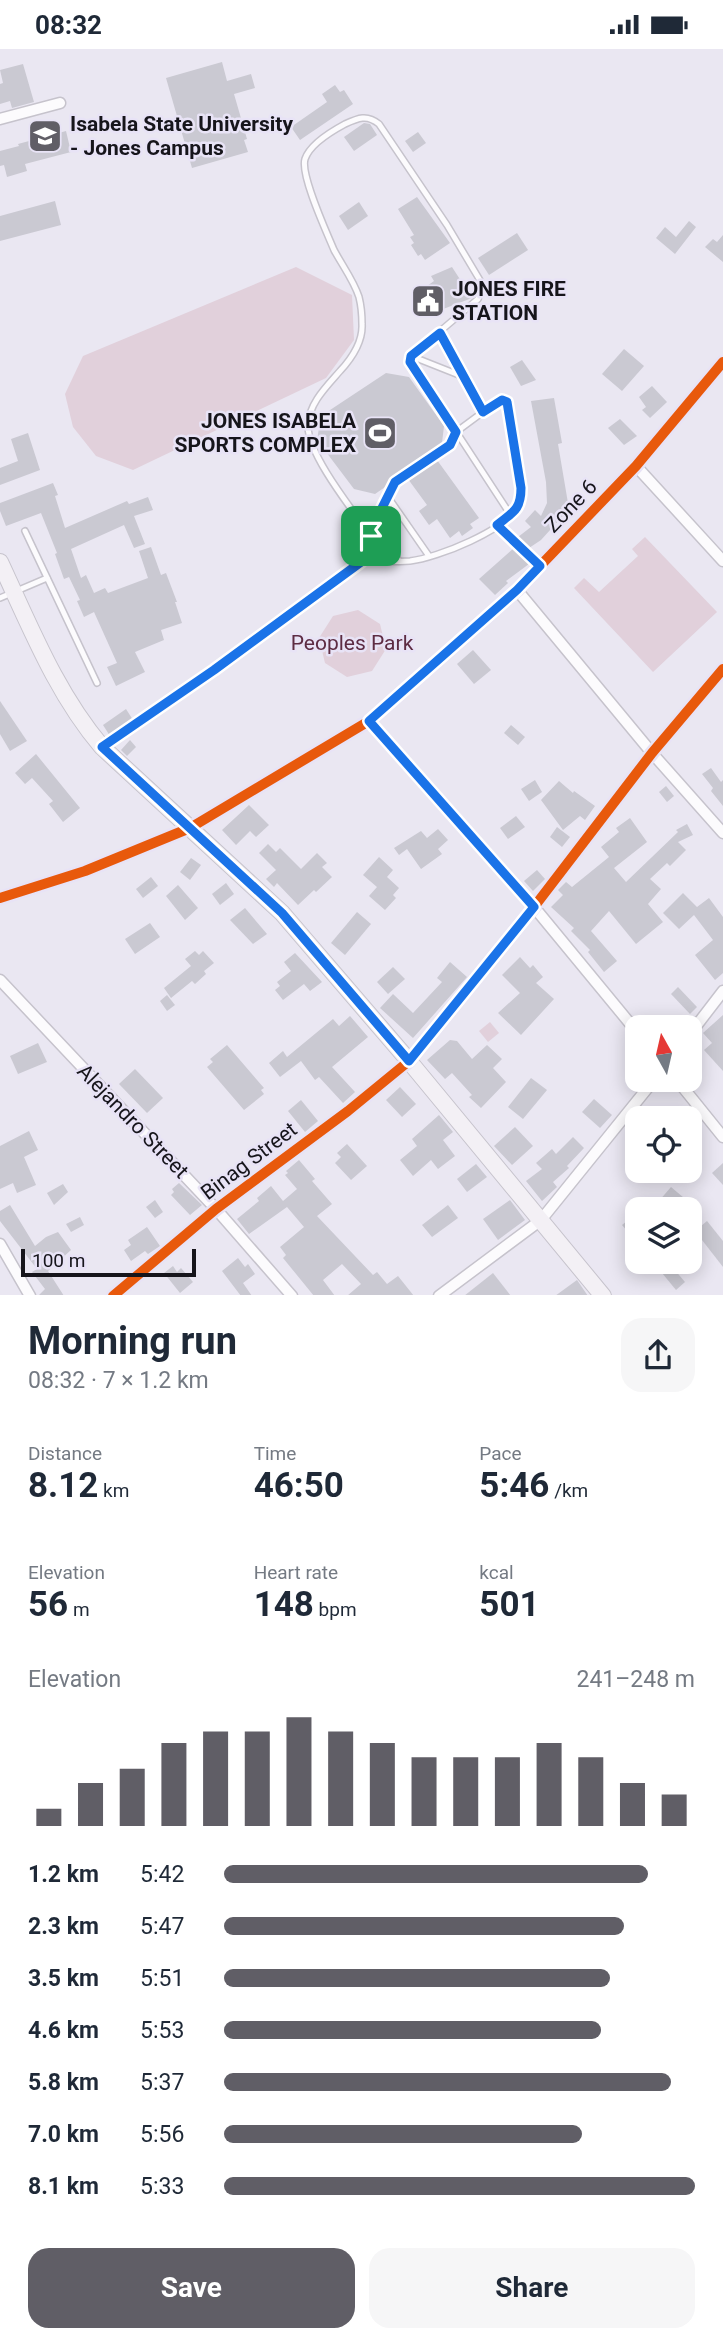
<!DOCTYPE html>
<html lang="en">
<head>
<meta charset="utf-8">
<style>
  body { margin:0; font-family:Roboto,sans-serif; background:#f6f6f7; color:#1f2937; height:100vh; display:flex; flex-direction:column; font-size:26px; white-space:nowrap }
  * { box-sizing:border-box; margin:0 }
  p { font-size:23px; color:#747a83 }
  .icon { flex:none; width:38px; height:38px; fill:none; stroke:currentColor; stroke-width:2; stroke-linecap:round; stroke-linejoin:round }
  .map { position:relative; height:1246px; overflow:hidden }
  .panel { display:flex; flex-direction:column; background:#fff; flex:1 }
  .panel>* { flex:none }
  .needle { width:46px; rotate:352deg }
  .controls { position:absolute; left:625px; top:966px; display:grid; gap:14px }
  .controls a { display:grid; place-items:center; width:77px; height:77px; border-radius:14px; background:#fff; box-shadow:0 4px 18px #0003; font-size:35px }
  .scale { position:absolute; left:21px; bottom:18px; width:175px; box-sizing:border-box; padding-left:7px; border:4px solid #16151b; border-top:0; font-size:19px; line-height:24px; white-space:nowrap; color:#16151b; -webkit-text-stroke:5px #e8e3f6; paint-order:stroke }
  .pin { position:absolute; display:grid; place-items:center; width:60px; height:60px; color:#fff; margin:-30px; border-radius:14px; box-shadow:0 4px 10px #0006 }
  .round { display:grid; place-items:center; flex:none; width:74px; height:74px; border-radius:21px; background:#f6f6f7 }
  .overview { display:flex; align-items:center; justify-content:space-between; height:119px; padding:0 28px }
  h1 { font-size:38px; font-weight:700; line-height:52px }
  .stats { display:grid; grid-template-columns:repeat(3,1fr); gap:10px; height:119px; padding:7px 28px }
  .stats div { display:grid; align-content:center }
  .stats b { font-size:35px; font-weight:700 }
  .stats small { font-size:19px; font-weight:400 }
  .stats p { font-size:19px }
  .chart { height:196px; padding:14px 28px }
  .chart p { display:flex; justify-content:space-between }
  .chart svg { width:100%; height:126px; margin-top:7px; stroke:#605e66; stroke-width:6 }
  .cta { display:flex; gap:14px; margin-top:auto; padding:14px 28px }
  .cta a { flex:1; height:80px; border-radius:21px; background:#605e66; color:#fff; font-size:28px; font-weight:700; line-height:80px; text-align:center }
  .cta a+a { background:#f6f6f7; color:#1f2937 }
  ul { padding:0 28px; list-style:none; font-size:23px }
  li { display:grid; grid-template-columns:112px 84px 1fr; align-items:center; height:52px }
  li i { height:18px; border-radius:9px; background:#605e66 }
  .status { display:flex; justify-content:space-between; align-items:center; height:49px; padding:0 35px; background:#fff; direction:ltr }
  .status svg { height:19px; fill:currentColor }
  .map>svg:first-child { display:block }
</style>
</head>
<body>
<div class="status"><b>08:32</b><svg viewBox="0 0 49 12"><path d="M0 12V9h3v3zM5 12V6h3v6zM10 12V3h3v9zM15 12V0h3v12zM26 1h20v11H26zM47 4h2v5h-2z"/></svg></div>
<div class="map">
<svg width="723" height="1247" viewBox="0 0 723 1247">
  <rect width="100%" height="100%" fill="#eae7f2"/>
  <g fill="#e1d0db">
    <polygon points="296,218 352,246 354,291 326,329 133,421 96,407 73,378 65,345 83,307"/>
    <polygon points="645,488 717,563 653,623 574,539 584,529 599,543 638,507 632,500"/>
    <polygon points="358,561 380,575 386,600 372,622 347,628 325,614 319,589 333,567"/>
    <polygon points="490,973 499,984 488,993 479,982"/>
  </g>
  <g fill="#cac9d2">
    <polygon points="222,13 227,32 251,25 255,39 234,45 247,90 244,91 248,103 192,119 166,29"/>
    <polygon points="23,15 34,53 12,59 10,52 0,55 0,35 3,34 0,21"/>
    <polygon points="335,36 340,43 344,41 353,55 300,91 291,78 327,53 322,45"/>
    <polygon points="364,74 370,75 377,86 354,102 344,88"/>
    <polygon points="66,82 71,103 25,115 27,122 7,128 4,116 0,117 0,102 19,97 18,95"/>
    <polygon points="418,83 426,94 413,103 405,92"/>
    <polygon points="417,148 450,194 425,211 421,205 418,207 411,196 414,194 410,188 414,186 398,160"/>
    <polygon points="55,152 61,176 0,192 0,167"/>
    <polygon points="359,153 368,167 348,181 339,167"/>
    <polygon points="689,172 696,178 675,205 656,189 665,178 676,188"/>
    <polygon points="517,184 528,201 489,226 478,209"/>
    <polygon points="723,186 723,213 705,198 713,190 717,193"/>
    <polygon points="452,218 472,249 425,267 413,247 434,232 431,227"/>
    <polygon points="624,300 644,317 622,342 602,325"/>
    <polygon points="522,311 536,331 521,337 510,318"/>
    <polygon points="386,324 409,328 444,377 442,394 392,429 388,436 375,445 354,440 317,391 321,367"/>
    <polygon points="652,337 667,353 650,369 642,361 646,358 639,348"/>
    <polygon points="554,349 562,394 558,395 569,460 541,491 529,499 518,488 531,478 525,472 535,461 541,467 547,454 546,433 531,352"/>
    <polygon points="620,370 637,387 624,396 608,379"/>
    <polygon points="28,384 40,421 0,436 0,419 18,412 11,390"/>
    <polygon points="437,411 479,469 470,475 473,479 462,487 459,482 450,489 437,470 429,476 419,462 427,456 408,430"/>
    <polygon points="53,434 58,446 55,447 65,479 127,452 129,455 148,448 153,461 134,467 145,495 134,499 124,476 71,500 81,529 86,526 94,544 105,539 108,544 148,529 139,502 151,498 161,526 166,524 177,553 175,553 182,574 161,581 164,591 135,603 145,623 116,637 107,618 117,614 94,563 84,568 77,552 80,551 69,528 64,530 55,505 57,504 41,464 6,477 0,462 0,454"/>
    <polygon points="514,499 529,515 506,532 508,534 495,546 479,530"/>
    <polygon points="473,601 491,621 474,635 457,615"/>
    <polygon points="0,652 27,692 10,702 0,685"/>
    <polygon points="126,660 133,671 110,687 103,676"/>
    <polygon points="511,676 525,688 518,696 504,684"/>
    <polygon points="130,691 136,698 127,707 121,701"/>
    <polygon points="36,705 80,759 63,773 49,755 53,752 32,729 25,735 15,724"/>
    <polygon points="711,719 721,733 723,731 723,757 711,742 713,739 702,725"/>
    <polygon points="535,731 542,743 529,752 521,740"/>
    <polygon points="559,732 573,744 574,742 595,757 585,771 580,767 563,781 541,751"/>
    <polygon points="666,737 674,747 667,753 659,743"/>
    <polygon points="249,756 269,776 256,788 250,782 236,796 222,781"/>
    <polygon points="516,767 525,778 508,790 500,779"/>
    <polygon points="630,769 647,793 614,819 626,833 678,783 676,781 687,775 693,786 678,793 686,801 670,817 667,814 650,830 661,840 648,855 663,873 636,895 609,862 591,882 617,912 604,923 588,903 590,901 571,882 574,879 551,858 563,846 558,841 566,833 572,838 609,808 601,798 619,783 616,779"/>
    <polygon points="557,778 570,788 562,798 550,788"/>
    <polygon points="438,780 448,791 438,800 442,805 421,820 407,800 399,806 394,799 421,782 427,789"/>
    <polygon points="268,795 276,803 280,799 301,820 317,804 327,814 322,818 332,828 316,843 314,841 298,856 277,834 274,838 266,830 276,821 259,804"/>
    <polygon points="379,808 393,821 387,828 399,839 393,846 396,849 385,861 369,847 377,838 363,826"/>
    <polygon points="191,809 201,816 190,831 180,823"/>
    <polygon points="537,821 545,830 533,842 524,832"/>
    <polygon points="151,828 158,837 143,849 136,840"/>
    <polygon points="226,834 234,845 220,856 212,845"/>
    <polygon points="178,836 198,859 185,871 166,847"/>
    <polygon points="683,844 697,858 709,849 723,868 723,924 715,931 695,906 713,891 694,866 679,880 663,864"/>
    <polygon points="245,859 267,885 253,895 230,871"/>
    <polygon points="357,863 371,875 345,906 331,894"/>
    <polygon points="150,874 160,888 135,905 125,890"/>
    <polygon points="195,902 199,906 203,902 214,914 204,922 206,925 195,935 192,932 171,949 164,939 191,917 185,910"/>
    <polygon points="295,904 322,933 310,942 304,935 283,951 275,941 280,937 277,933 291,922 284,913"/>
    <polygon points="520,908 530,919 533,916 543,928 536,934 554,950 521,986 498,964 520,944 502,926"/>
    <polygon points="450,913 467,928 413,989 380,959 393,945 413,964 442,933 437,929"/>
    <polygon points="393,918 405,930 388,945 377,933"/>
    <polygon points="678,938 697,958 690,965 671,945"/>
    <polygon points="167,946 175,956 167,962 160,952"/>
    <polygon points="723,966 723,1022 704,1001 712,994 703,984"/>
    <polygon points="350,967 368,988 332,1018 355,1043 343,1054 319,1028 315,1031 301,1012 280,1028 269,1014 283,1002 287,1008 333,970 339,977"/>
    <polygon points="450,991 457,992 472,1010 487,996 502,1010 493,1019 506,1033 481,1059 469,1048 472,1046 452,1024 445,1030 427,1011"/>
    <polygon points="38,994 47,1013 18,1025 10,1007"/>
    <polygon points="227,996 264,1039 261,1041 264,1045 244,1061 207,1018 213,1013 210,1010"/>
    <polygon points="135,1020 163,1049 147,1064 119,1035"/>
    <polygon points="531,1029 547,1041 523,1070 508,1058"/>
    <polygon points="400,1038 416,1055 402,1068 386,1051"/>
    <polygon points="594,1050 612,1066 600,1079 582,1063"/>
    <polygon points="301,1051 318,1072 305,1083 288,1062"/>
    <polygon points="439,1066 453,1083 443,1091 455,1107 438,1120 431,1111 413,1127 400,1111 417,1097 412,1090"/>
    <polygon points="515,1078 533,1097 512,1116 494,1097"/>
    <polygon points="29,1082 38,1101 24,1108 36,1136 17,1144 13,1134 0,1140 0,1097"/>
    <polygon points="573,1088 584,1099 567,1117 569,1119 553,1133 557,1138 542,1152 526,1132 542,1120 536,1114 552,1100 556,1105"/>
    <polygon points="347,1095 367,1117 351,1131 335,1114 341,1108 337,1104"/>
    <polygon points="299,1111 315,1130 312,1132 332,1155 317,1167 373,1226 377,1223 387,1235 398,1227 414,1247 347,1247 361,1235 342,1215 323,1231 335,1247 314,1247 283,1209 286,1206 280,1198 304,1178 287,1158 249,1185 237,1170 259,1152 257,1149 271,1137 283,1152 297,1140 285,1126 288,1124 286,1122"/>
    <polygon points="723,1114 723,1136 712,1124"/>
    <polygon points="476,1115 487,1128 467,1143 457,1130"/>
    <polygon points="179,1134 202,1156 190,1166 171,1146 174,1143 172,1140"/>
    <polygon points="63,1135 68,1143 54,1156 47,1144"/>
    <polygon points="671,1138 690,1154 684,1160 652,1160"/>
    <polygon points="155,1151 163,1163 155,1169 146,1158"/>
    <polygon points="510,1151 525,1171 498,1191 483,1170"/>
    <polygon points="10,1156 35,1197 46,1188 58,1183 71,1201 48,1222 64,1247 38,1247 45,1240 32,1223 37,1220 0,1172 0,1162"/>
    <polygon points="448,1156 458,1169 432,1188 422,1176"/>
    <polygon points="633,1167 637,1172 637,1177 629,1184 622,1176"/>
    <polygon points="80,1168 84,1176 71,1183 66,1175"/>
    <polygon points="707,1172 723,1192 723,1218 695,1182"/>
    <polygon points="147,1178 160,1197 148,1205 145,1202 131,1212 124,1201 131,1196 128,1191"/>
    <polygon points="238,1209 245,1218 248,1215 255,1225 243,1234 252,1247 241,1247 222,1222"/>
    <polygon points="653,1213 668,1213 685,1233 676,1241"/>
    <polygon points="173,1217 177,1223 181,1219 193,1233 180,1244 164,1224"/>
    <polygon points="493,1224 511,1247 464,1247"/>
    <polygon points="577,1231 588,1247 555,1247"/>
  </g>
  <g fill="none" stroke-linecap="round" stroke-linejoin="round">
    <g stroke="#c6c3cc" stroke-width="8">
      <g id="service">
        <polyline points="411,307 464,328"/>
        <polyline points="388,448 429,507"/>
        <polyline points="375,476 399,512"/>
        <polyline points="497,476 540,517"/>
        <polyline points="25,482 97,634"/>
        <path d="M 371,487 C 354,463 307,405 308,376 C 309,354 327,337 340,322 C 352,309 363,293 362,275 C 362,267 361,256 359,248 C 354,232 342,216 334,201 C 327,184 300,126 305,110 C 310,95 332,82 345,75 C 358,69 367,65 379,75 L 447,176 L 481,233 L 482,240 L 478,250 L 411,307 L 410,312 L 510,465"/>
        <path d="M 361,513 C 377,512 394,513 410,512 C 437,509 508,481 519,455 C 522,451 521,445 521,439 L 507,353 L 502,351 L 483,363 L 440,284"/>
        <polyline points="0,549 47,529"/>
        <polyline points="105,697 214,621 361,513 378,467 395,433 450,395 456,383 483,363"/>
      </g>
    </g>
    <g stroke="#c6c3cc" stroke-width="13">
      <g id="minor">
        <polyline points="0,70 60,54"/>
        <polyline points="636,417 723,512"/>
        <polyline points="517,541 652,704 723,784"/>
        <polyline points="369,672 534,858 637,983"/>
        <polyline points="0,849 85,822 190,779 369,672 517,541 636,417 723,313"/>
        <polyline points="0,931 216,1160 292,1247"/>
        <polyline points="690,985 723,942"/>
        <polyline points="677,1031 723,1088"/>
        <polyline points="0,1195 30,1247"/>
        <polyline points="113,1247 216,1160 348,1062 409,1012 534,858 652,704 723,620"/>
        <polyline points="439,1247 541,1171 654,1031"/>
      </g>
    </g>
    <g stroke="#c6c3cc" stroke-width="18">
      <path id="secondary" d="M 0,513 C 30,577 56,644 102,698 L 282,864 L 409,1012 L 603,1247"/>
    </g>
    <use href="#service" stroke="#fcfbfd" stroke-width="5"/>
    <use href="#minor" stroke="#fcfbfd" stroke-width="10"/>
    <use href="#secondary" stroke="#f3f0f5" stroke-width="16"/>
    <g stroke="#e8e3f6" stroke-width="15">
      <g id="cycleway">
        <polyline points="0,849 85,822 190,779 369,672 517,541 636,417 723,313"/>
        <polyline points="113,1247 216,1160 348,1062 409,1012 534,858 652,704 723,620"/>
      </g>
    </g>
    <use href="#cycleway" stroke="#e8590c" stroke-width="10"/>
  </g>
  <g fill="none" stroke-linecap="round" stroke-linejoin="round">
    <g stroke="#fff" stroke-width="14">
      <path id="route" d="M 440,284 L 483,363 L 502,351 L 507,353 L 521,439 C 521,461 513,463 497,476 L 540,517 L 517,541 L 369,672 L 534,858 L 409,1012 L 282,864 L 102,698 L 214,621 L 361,513 L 378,467 L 395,433 L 450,396 L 456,383 L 410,313 L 411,307 Z"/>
    </g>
    <use href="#route" stroke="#1a73e8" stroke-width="9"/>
  </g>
  <defs>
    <g id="university-square" transform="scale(1.75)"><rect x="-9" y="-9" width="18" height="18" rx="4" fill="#605e66" stroke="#e8e3f6"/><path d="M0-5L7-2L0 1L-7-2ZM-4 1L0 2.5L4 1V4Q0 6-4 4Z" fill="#fff"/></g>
    <g id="civic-square" transform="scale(1.75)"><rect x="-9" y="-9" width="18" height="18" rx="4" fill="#605e66" stroke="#e8e3f6"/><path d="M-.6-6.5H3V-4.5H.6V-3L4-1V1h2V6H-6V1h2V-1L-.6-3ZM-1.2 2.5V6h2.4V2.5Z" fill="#fff"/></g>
    <g id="stadium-square" transform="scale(1.75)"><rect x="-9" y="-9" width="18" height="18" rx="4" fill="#605e66" stroke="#e8e3f6"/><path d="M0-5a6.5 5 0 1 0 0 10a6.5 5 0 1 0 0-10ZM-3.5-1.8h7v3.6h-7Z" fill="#fff"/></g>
  </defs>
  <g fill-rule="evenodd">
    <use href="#university-square" x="45" y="87"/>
    <use href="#civic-square" x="428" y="252"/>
    <use href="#stadium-square" x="380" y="384"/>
  </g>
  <g text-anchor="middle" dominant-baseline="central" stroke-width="5" stroke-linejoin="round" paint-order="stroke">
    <g font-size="21" font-weight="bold" fill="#16151b" stroke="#e8e3f6" text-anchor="start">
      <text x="70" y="75">Isabela State University<tspan x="70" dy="24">- Jones Campus</tspan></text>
      <text x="452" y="240">JONES FIRE<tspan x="452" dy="24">STATION</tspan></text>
      <text x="356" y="372" text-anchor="end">JONES ISABELA<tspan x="356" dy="24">SPORTS COMPLEX</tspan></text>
    </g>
    <g font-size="21" fill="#16151b" stroke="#e8e3f6">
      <text transform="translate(571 457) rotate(-46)">Zone 6</text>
      <text transform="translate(133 1072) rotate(46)">Alejandro Street</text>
      <text transform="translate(249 1112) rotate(-37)">Binag Street</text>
    </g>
    <g font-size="21" fill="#5d2c43" stroke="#e8e3f6">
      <text x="352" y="594">Peoples Park</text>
    </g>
  </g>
</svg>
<div class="controls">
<a><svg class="needle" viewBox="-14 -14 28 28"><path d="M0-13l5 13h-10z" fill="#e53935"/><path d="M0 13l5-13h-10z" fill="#747a83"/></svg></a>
<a><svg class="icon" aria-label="locate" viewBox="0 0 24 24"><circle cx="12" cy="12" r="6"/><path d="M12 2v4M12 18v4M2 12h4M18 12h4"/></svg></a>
<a><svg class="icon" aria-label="layers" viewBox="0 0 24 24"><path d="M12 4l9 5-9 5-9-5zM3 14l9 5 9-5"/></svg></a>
</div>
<div class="scale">100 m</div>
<div class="pin" style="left:371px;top:487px;background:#1e9e55"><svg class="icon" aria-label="arrive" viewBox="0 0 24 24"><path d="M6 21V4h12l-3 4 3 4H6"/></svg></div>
</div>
<section class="panel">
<div class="overview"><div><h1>Morning run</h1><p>08:32 · 7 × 1.2 km</p></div><a class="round"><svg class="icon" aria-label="share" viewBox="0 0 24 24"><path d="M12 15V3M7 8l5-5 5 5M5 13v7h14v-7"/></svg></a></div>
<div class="stats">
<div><p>Distance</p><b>8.12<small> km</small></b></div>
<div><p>Time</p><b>46:50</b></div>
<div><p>Pace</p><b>5:46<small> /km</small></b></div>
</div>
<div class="stats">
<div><p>Elevation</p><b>56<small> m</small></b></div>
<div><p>Heart rate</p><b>148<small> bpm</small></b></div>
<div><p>kcal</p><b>501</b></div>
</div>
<div class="chart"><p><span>Elevation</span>241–248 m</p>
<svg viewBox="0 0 160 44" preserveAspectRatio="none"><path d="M5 44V38M15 44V29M25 44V24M35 44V15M45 44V11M55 44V11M65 44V6M75 44V11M85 44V15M95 44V20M105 44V20M115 44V20M125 44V15M135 44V20M145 44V29M155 44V33"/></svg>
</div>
<ul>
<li><b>1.2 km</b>5:42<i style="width:90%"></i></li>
<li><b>2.3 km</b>5:47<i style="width:85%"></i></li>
<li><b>3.5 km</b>5:51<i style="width:82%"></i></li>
<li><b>4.6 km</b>5:53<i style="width:80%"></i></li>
<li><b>5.8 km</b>5:37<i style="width:95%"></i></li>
<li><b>7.0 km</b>5:56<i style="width:76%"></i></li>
<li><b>8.1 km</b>5:33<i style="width:100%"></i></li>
</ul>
<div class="cta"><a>Save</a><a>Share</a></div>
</section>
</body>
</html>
